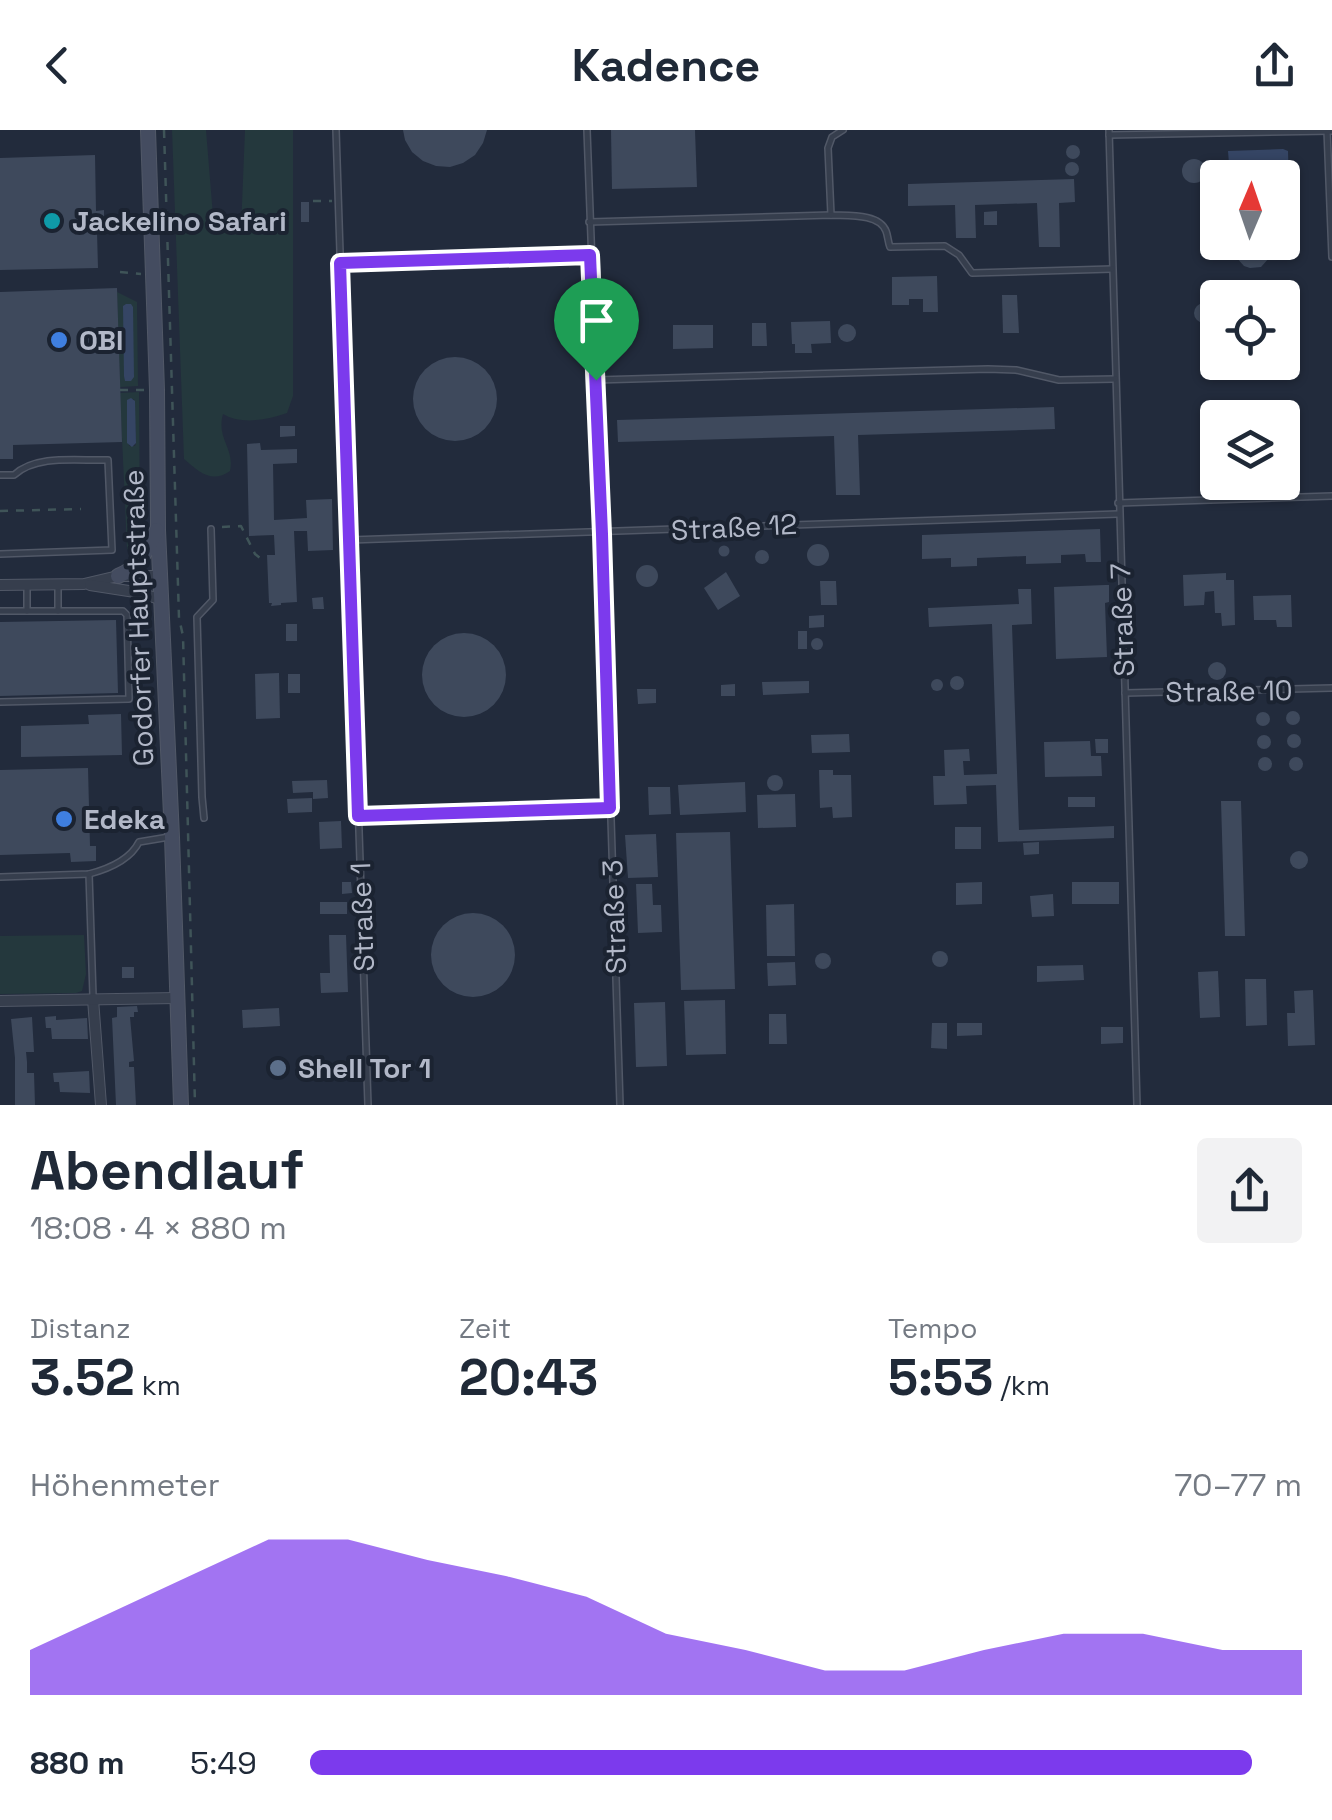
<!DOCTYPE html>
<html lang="de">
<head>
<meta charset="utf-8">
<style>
  body { margin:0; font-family:"Space Grotesk",sans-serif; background:#f2f2f3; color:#1f2937; height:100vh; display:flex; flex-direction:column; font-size:38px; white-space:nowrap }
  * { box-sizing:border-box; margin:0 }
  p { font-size:32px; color:#747a83 }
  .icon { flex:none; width:55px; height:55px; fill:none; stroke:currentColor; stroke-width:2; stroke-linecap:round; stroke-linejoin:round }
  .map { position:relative; height:975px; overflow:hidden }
  .side { display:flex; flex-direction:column; background:#fff; flex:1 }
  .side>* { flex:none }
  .needle { width:65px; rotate:2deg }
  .buttons { position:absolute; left:1200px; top:30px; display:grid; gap:20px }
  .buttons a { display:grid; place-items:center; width:100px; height:100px; border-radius:10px; background:#fff; box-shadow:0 2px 8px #0004; font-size:50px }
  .pin { position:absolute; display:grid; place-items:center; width:85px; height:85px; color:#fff; margin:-102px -42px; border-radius:50% 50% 50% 0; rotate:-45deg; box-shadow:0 0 10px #0007 }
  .pin .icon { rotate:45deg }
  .round { display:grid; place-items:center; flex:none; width:105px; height:105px; border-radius:10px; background:#f2f2f3 }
  .summary { display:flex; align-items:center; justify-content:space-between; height:170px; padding:0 30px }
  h1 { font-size:55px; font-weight:600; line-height:75px }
  .metrics { display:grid; grid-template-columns:repeat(3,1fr); gap:15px; height:170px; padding:10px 30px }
  .metrics div { display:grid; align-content:center }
  .metrics b { font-size:50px; font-weight:600 }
  .metrics small { font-size:28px; font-weight:400 }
  .metrics p { font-size:28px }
  .chart { height:280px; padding:20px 30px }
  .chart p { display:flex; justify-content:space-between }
  .chart svg { width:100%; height:180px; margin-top:10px; fill:#7c3aed; opacity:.7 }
  ul { padding:0 30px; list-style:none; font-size:32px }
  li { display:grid; grid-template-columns:160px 120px 1fr; align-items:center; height:75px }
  li i { height:25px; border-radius:12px; background:#7c3aed }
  header { display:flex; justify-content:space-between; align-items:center; height:130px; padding:0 30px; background:#fff; font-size:45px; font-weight:600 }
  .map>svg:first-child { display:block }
</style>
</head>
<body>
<header><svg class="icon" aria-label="back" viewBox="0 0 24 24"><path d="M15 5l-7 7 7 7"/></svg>Kadence<svg class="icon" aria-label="share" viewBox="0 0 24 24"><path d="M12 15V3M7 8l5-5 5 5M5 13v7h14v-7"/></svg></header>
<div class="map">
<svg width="1332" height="975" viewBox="0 0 1332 975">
  <rect width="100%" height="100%" fill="#222b3c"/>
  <g fill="#24383d" fill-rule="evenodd">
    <path d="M 172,0 L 206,0 L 214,98 L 241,99 L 245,0 L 293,0 L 293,266 L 287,283 C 267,290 241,295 223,284 C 216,309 235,318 230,341 C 212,354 199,342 184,329 Z"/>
    <polygon points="117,162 137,172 138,256 120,257"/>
    <path d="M 139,262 L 140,402 L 139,414 L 134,423 L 127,419 L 120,263 ZM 134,269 L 136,313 L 135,316 L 129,316 L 127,270 Z"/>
    <polygon points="84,805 86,844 82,861 76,863 0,864 0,806"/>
  </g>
  <g fill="#354564">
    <polygon points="1283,19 1288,21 1289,57 1283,57 1282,48 1230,47 1228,21"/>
    <polygon points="126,174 131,174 133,177 134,247 131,251 125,251 124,246 123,176"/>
    <polygon points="131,268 135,271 136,313 132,317 127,313 127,270"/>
  </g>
  <g fill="#3e495c">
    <polygon points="403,0 487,0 483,13 475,25 463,33 450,37 436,36 423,31 412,22 405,10"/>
    <polygon points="611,0 695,0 697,57 612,59"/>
    <circle cx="1073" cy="22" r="7"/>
    <polygon points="95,25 96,81 104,80 104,102 97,102 98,138 0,140 0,28"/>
    <circle cx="1194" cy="41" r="12"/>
    <circle cx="1072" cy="39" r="7"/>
    <polygon points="1074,49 1075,72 1059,73 1060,117 1039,117 1037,73 975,75 976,108 956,108 955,75 908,76 908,54"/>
    <rect x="301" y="72" width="8" height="20"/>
    <polygon points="997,81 997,95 984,95 984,82"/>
    <polygon points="1238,112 1268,112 1269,128 1261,137 1250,138 1244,136 1236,127"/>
    <polygon points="937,146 938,182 923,182 923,169 909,169 909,175 892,175 892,147"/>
    <polygon points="117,158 122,312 13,315 13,329 0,329 0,162"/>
    <polygon points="1002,165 1017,165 1019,203 1003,203"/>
    <circle cx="1204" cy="183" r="10"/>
    <polygon points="830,191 831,213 811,214 812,223 795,223 795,214 792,214 791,192"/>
    <polygon points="1218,192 1218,233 1212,220 1210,209"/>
    <polygon points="752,193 766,193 767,216 752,216"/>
    <circle cx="847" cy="203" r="9"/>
    <polygon points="673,195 713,195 713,218 673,219"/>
    <circle cx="455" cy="269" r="42"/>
    <polygon points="1219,232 1264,232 1252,241 1242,243 1232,241"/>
    <polygon points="1054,277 1055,299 858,305 860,365 836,365 834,306 618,312 617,290"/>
    <polygon points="280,296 295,296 295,306 280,307"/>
    <polygon points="260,313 261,320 297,319 297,333 273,334 274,390 307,388 306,370 332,369 333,420 308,421 307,401 294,401 297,472 281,473 281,475 271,476 272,473 269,473 267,425 275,425 274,405 249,406 247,314"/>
    <polygon points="1100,399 1101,432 1086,432 1085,424 1061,425 1061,433 1026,434 1026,426 977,428 977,436 951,437 951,428 922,429 922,405"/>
    <circle cx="818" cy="425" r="11"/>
    <circle cx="724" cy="421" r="5.5"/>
    <circle cx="762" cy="427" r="7"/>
    <circle cx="647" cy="446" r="11"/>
    <polygon points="726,442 740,466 718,480 704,458"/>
    <polygon points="1226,443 1226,450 1234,450 1235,495 1222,496 1221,483 1215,483 1214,461 1205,462 1204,475 1184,476 1183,445"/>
    <polygon points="820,451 836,451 837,475 821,475"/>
    <polygon points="1105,455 1109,455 1109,472 1105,473 1107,527 1056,529 1054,457"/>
    <polygon points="1018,459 1031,459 1032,494 1012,495 1019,700 1114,696 1114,708 998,712 996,655 966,656 967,674 934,675 933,646 945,646 944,620 969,619 970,631 963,631 964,645 997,644 992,494 929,497 928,478 1019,474"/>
    <polygon points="1291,465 1292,497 1277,497 1276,490 1254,490 1253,466"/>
    <polygon points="323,467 324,479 313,479 312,468"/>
    <polygon points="824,485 824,497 809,498 809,486"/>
    <polygon points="116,490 118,563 0,566 0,492"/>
    <rect x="286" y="494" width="11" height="17"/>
    <rect x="798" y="501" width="9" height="18"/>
    <circle cx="464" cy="545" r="42"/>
    <circle cx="817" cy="514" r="6"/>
    <circle cx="1217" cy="541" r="9"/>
    <polygon points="279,543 280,588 256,589 255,544"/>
    <rect x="288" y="544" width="12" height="19"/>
    <circle cx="957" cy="553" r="7"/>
    <circle cx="937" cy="555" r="6"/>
    <polygon points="809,551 809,563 763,565 762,552"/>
    <polygon points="735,554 735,566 721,566 721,555"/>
    <polygon points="637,559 656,559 656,573 638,574"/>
    <circle cx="1293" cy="588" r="7"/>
    <circle cx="1263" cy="589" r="7"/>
    <polygon points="121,584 122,625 21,627 21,596 89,594 88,585"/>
    <circle cx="1294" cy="611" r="7"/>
    <polygon points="849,604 850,622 812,623 811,605"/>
    <circle cx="1264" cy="612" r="7"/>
    <polygon points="1095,609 1108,609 1108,623 1096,623"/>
    <polygon points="1090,611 1091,626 1101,626 1102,646 1045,647 1044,612"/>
    <circle cx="1296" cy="634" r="7"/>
    <circle cx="1265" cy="634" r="7"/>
    <polygon points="88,638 90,716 96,716 96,731 71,732 70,723 0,725 0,640"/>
    <polygon points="819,640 833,640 833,645 851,645 852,687 833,688 832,677 820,678"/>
    <circle cx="775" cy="653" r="8"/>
    <polygon points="327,650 328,668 313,669 313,662 293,663 292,651"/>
    <polygon points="745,652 746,682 680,685 678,655"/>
    <polygon points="648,657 670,657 671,684 649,685"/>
    <polygon points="795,664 796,697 758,698 757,665"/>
    <rect x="1068" y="667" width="27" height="10"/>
    <polygon points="312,668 312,682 288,683 287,669"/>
    <polygon points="1221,671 1241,671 1245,806 1225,806"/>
    <polygon points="341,691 342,718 320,719 319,692"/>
    <rect x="955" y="697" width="26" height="22"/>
    <polygon points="730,702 735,859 681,860 676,703"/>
    <polygon points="656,704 658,747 628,748 625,705"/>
    <polygon points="1039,712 1039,724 1024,725 1023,713"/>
    <circle cx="1299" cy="730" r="9"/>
    <polygon points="342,752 351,752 352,763 342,764"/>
    <polygon points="982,752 982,774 956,775 956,753"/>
    <rect x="1072" y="752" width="47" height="22"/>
    <polygon points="636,754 652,754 653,775 661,775 662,802 638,803"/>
    <polygon points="1053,764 1054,786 1032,787 1030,766"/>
    <rect x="320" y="772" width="27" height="12"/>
    <polygon points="794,774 795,826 767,826 766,775"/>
    <circle cx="473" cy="825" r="42"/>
    <polygon points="329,805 346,805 348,862 321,863 320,843 330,843"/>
    <circle cx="940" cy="829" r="8"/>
    <circle cx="823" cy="831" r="8"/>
    <polygon points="795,832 796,855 768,856 767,833"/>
    <polygon points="1083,835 1084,850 1037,852 1037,836"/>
    <rect x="122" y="837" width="12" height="11"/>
    <polygon points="1218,841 1220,887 1200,888 1198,842"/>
    <polygon points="1245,849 1266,849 1267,895 1246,896"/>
    <polygon points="1313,860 1315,915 1288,916 1287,883 1295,883 1294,861"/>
    <polygon points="725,870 726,924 686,925 684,871"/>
    <polygon points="665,872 667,936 636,937 634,873"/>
    <polygon points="137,876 138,882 134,882 134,887 130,887 134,931 129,932 129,937 134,937 136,975 116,975 112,888 117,887 117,877"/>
    <polygon points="279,878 280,896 243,898 242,880"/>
    <polygon points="769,884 786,884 787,914 769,914"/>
    <polygon points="56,886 56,890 87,888 88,909 52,909 51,898 46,898 45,887"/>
    <polygon points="32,887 34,922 26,922 27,932 27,943 34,943 35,975 15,975 15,928 11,889"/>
    <polygon points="932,893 947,893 947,919 931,918"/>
    <polygon points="957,893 982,893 982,905 957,906"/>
    <polygon points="1101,897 1123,897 1123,913 1101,914"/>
    <polygon points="89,941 90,963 60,962 59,952 54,952 53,943"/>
  </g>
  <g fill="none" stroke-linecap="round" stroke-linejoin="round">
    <g stroke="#515867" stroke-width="8">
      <g id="service">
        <polyline points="336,0 368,975"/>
        <polyline points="587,0 602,403 620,975"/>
        <polyline points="1109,0 1137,975"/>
        <polyline points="1327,0 1332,127"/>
        <polyline points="1109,5 1332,1"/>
        <polyline points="831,85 828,18 832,7 843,0"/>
        <path d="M 589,92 L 831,85 C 847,86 879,83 886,101 C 888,106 888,112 890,117 L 945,116 L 959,125 L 972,143 L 1112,139"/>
        <polyline points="340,133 590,125"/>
        <polyline points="596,250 988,239 1016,240 1059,250 1115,249"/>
        <path d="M 0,345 L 14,345 C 37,324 78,331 108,330 L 112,420 L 0,424"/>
        <polyline points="1118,373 1332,366"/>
        <path d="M 350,410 C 606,403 862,391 1118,384"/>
        <polyline points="58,457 58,481"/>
        <polyline points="27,458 27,481"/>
        <polyline points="0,481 123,481 127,485 129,569 0,572"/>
        <polyline points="1125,563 1332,558"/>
        <polyline points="358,686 610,678"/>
        <polyline points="204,688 202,667 197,487 213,470 211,399"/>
        <polyline points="89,744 93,866"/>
        <path d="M 0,747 L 89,744 C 108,739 130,730 139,712 L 169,707"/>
      </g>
    </g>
    <g stroke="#515867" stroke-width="12">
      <g id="minor">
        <polyline points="0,455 84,454 118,446 160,446"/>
        <polyline points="90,455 135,462 160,469"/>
        <polyline points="93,869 101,975"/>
        <polyline points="0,871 176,868"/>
      </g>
    </g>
    <g stroke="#515867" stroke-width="16">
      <g id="secondary">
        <polyline points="148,0 157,260 158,400 172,707 181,975"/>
        <path d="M 118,446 C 140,437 147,420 157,400"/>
      </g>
    </g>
    <g stroke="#3f5458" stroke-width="2.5" stroke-dasharray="8 8" stroke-linecap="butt">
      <polyline points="164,0 179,488 183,506 195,975"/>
      <polyline points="313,71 332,71"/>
      <polyline points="120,142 141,144"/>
      <polyline points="120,260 145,260"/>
      <polyline points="0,381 81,379"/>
      <polyline points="142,397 143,384"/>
      <polyline points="222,397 241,396 255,424 260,428"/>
      <polyline points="143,476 144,488 148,488"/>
    </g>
    <use href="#service" stroke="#363e4d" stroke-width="5"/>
    <use href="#minor" stroke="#363e4d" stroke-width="10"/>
    <use href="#secondary" stroke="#444c60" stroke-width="14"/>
  </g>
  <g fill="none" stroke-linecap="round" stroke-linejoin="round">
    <g stroke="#fff" stroke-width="20">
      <polygon id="route" points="590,125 602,404 610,678 358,686 340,133"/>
    </g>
    <use href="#route" stroke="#7c3aed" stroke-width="12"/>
  </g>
  <circle fill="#0f9aa8" stroke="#1b2331" stroke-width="4" cx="52" cy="91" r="10"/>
  <g fill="#3f7fe0" stroke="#1b2331" stroke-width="4">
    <circle cx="59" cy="210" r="10"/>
    <circle cx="64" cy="689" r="10"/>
  </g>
  <circle fill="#5c6f8a" stroke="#1b2331" stroke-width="4" cx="278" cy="938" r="10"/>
  <g text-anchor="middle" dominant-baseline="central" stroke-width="8" stroke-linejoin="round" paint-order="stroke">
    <g font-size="28" font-weight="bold" fill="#b2b8c8" stroke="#1b2331" text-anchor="start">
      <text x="72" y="91">Jackelino Safari</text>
      <text x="79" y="210">OBI</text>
      <text x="84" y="689">Edeka</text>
      <text x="298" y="938">Shell Tor 1</text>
    </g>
    <g font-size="28" fill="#b2b8c8" stroke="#1b2331">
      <text transform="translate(734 397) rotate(-3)">Straße 12</text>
      <text transform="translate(138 488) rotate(-92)">Godorfer Hauptstraße</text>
      <text transform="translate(1122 490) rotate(-92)">Straße 7</text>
      <text transform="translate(1229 561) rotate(-1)">Straße 10</text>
      <text transform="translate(362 787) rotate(-92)">Straße 1</text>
      <text transform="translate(614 787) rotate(-92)">Straße 3</text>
    </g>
  </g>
</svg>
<div class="buttons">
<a><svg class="needle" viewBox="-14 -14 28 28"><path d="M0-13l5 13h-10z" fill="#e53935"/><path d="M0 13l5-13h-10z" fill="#747a83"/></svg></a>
<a><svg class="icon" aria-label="locate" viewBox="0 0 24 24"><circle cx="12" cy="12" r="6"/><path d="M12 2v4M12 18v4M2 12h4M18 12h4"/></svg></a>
<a><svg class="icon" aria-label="layers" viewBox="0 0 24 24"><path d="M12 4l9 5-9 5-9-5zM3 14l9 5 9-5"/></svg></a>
</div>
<div class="pin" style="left:596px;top:250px;background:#1e9e55"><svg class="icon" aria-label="arrive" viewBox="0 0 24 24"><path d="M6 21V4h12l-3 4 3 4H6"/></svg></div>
</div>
<section class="side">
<div class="summary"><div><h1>Abendlauf</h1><p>18:08 · 4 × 880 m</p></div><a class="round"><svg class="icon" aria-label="share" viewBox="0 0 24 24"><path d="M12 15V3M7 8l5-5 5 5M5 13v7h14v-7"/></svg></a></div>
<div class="metrics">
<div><p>Distanz</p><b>3.52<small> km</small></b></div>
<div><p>Zeit</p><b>20:43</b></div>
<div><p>Tempo</p><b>5:53<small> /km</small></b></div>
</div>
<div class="chart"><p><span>Höhenmeter</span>70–77 m</p>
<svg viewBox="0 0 160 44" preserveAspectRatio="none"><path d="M0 44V33L10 24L20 15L30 6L40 6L50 11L60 15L70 20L80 29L90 33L100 38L110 38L120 33L130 29L140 29L150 33L160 33V44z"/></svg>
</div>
<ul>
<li><b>880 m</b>5:49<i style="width:95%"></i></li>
</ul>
</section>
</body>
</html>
